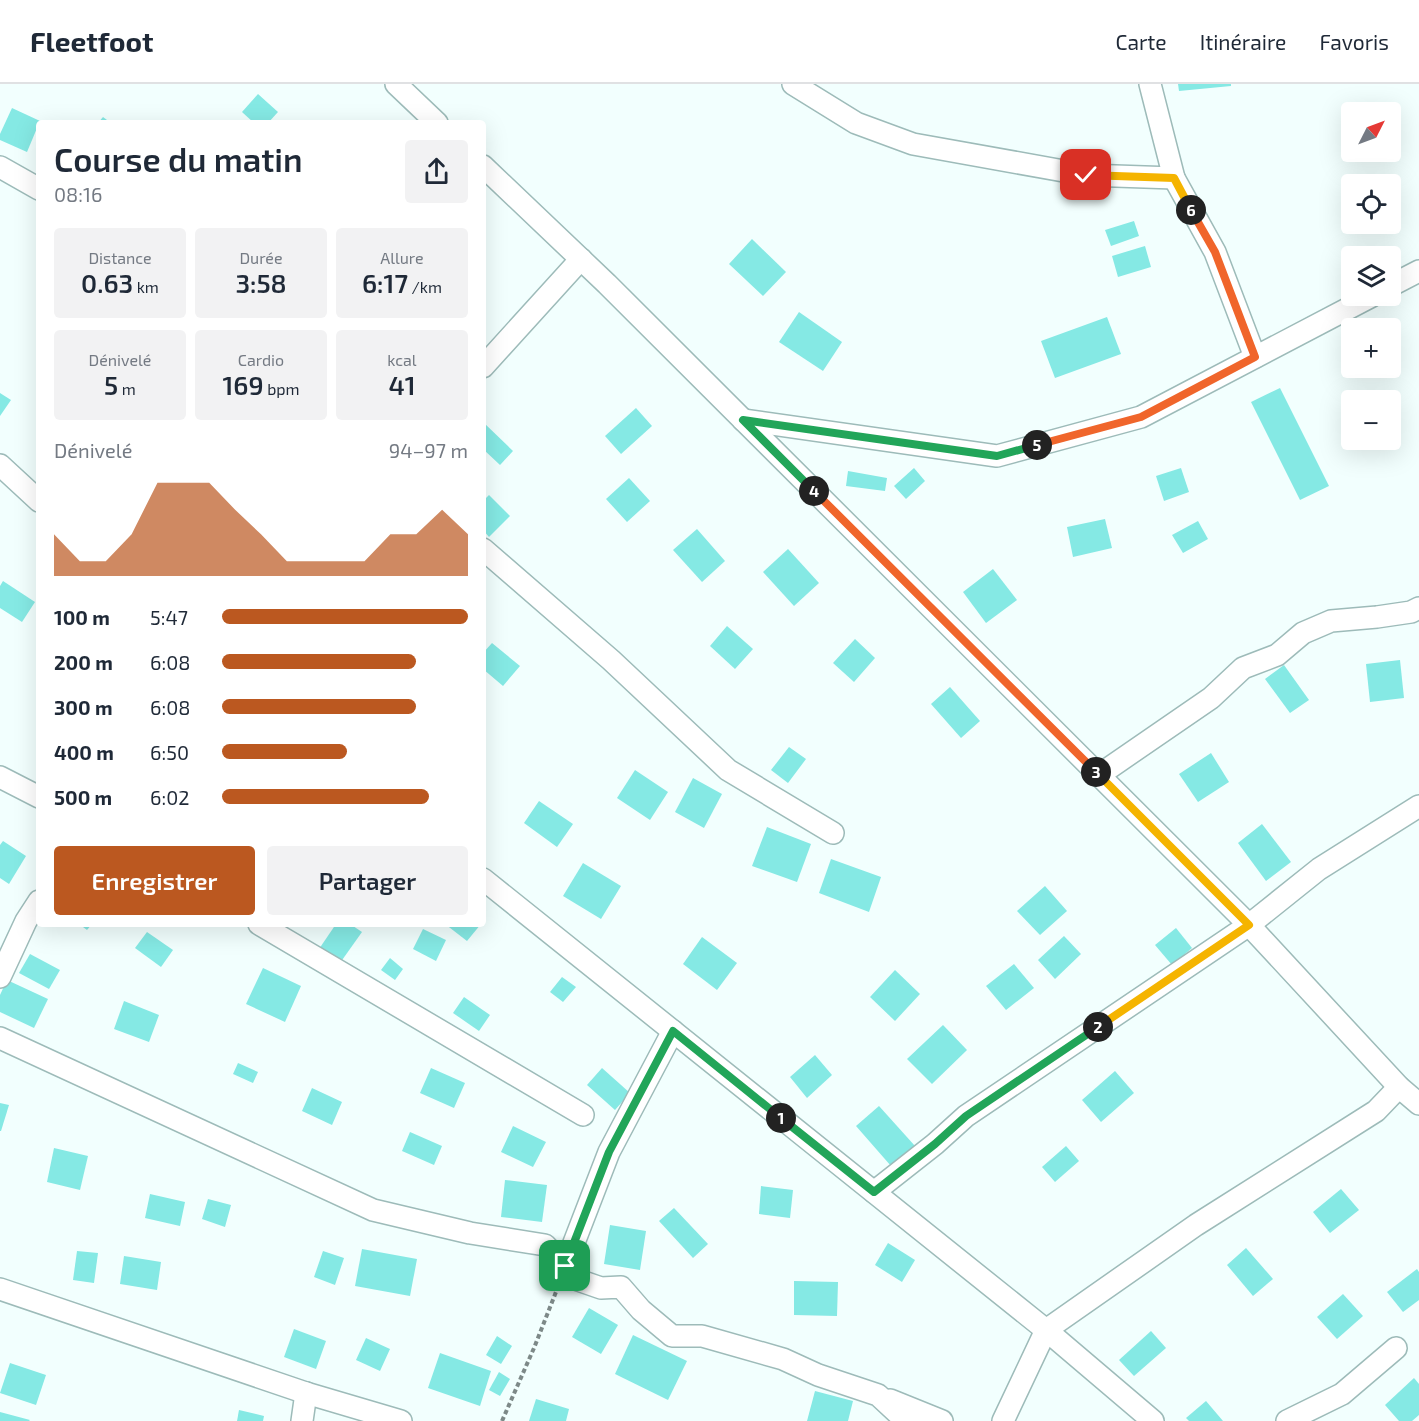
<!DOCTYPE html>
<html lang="fr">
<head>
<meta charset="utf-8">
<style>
  body { margin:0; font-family:"Exo 2",sans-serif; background:#f2f2f3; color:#1f2937; height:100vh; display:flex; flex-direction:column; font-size:22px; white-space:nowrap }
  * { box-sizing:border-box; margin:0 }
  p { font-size:20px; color:#747a83 }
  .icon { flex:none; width:33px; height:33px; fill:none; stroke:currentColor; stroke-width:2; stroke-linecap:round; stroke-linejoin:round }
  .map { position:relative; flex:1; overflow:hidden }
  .panel { position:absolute; left:36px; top:36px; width:450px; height:807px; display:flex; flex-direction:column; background:#fff; border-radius:6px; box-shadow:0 6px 24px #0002 }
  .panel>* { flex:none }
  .needle { width:39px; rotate:48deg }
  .controls { position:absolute; left:1341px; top:18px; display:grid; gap:12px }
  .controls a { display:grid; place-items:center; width:60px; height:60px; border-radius:6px; background:#fff; box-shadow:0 6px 24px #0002; font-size:30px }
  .pin { position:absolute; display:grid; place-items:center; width:51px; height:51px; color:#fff; margin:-26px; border-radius:12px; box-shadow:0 3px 9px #0006 }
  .km { position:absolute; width:30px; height:30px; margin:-15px; border-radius:50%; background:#222; color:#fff; font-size:16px; line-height:30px; text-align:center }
  .round { display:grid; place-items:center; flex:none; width:63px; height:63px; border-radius:6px; background:#f2f2f3 }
  .summary { display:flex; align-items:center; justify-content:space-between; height:102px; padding:0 18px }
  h1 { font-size:33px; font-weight:600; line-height:45px }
  .stats { display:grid; grid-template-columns:repeat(3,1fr); gap:9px; height:102px; padding:6px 18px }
  .stats div { display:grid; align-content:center; border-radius:6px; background:#f2f2f3; text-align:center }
  .stats b { font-size:26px; font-weight:600 }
  .stats small { font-size:16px; font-weight:400 }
  .stats p { font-size:16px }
  .chart { height:168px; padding:12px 18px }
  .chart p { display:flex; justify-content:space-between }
  .chart svg { width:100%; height:108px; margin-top:6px; fill:#bb5820; opacity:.7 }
  .button { display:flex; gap:12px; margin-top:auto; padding:12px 18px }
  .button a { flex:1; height:69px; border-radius:6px; background:#bb5820; color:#fff; font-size:24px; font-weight:600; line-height:69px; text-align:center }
  .button a+a { background:#f2f2f3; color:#1f2937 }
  ul { padding:0 18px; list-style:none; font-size:20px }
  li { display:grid; grid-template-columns:96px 72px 1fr; align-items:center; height:45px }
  li i { height:15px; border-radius:8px; background:#bb5820 }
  header { display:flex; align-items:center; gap:36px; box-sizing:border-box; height:84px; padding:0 30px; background:#fff; border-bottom:2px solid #e0e1e3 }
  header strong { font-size:28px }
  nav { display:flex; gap:33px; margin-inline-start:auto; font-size:21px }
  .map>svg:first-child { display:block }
</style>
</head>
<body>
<header>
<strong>Fleetfoot</strong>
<nav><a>Carte</a><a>Itinéraire</a><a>Favoris</a></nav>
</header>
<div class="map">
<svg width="1419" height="1337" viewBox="0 0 1419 1337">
  <rect width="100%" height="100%" fill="#f2fffe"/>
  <g fill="#85e9e4">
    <polygon points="1178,0 1231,0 1231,2 1179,7"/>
    <polygon points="258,10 278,28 268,39 254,39 242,28"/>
    <polygon points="12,24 40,37 27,68 0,56 0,50"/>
    <polygon points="103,33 111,39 98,39"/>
    <polygon points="1134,137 1139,152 1111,162 1105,146"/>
    <polygon points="752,155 786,188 763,212 729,180"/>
    <polygon points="1145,162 1151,183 1118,193 1112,172"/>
    <polygon points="799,228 842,258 823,287 779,258"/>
    <polygon points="1107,233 1121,270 1055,294 1041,257"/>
    <polygon points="1280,304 1329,402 1300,416 1251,318"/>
    <polygon points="0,309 11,316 0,332"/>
    <polygon points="636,324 652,342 621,370 605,352"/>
    <polygon points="483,338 513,367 500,381 483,365"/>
    <polygon points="914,384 925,397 906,415 894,402"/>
    <polygon points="1181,384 1189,408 1164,417 1156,392"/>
    <polygon points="848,387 887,394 885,407 846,402"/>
    <polygon points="629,394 650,417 627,438 606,415"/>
    <polygon points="489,411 510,432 489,453 483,446 483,417"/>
    <polygon points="1105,435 1112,464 1073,473 1067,443"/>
    <polygon points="1198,437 1208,455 1183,469 1172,451"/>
    <polygon points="697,445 725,477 702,498 673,466"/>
    <polygon points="788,465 819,499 794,522 763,488"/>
    <polygon points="993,485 1017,516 986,539 963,508"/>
    <polygon points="3,497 35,518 22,538 0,524 0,502"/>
    <polygon points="727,542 753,565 735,585 710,562"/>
    <polygon points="855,555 875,574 854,598 833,579"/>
    <polygon points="492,559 520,582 503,602 483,585 483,569"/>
    <polygon points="1400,576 1404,614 1370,618 1366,580"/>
    <polygon points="1284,581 1309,616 1290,629 1265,595"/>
    <polygon points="950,603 980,637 961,654 931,620"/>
    <polygon points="789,663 806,675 788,699 771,686"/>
    <polygon points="1211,669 1229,698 1198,718 1179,690"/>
    <polygon points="635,686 668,708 650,736 617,714"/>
    <polygon points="693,694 722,710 704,744 675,728"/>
    <polygon points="539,717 573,740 557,763 524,739"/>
    <polygon points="1262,740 1291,778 1266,797 1238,759"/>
    <polygon points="767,743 811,760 797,798 752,782"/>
    <polygon points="3,757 26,772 9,800 0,794 0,761"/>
    <polygon points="831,775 881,793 869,828 819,809"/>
    <polygon points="583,779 621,802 601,835 563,812"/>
    <polygon points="1045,802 1067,827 1040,851 1017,827"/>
    <polygon points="79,840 92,840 87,846"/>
    <polygon points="336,840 350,840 362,848 340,879 319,865"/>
    <polygon points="445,840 481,840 467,857"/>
    <polygon points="1176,844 1192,864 1172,881 1155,861"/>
    <polygon points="423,845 446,856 436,877 413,865"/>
    <polygon points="147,848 173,866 161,883 135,864"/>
    <polygon points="1064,852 1081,870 1055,895 1038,876"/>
    <polygon points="702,853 737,879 717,906 683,880"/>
    <polygon points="30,870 60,886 49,905 19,889"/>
    <polygon points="390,874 403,885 395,896 381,886"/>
    <polygon points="1014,880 1034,904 1006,926 986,902"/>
    <polygon points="263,884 301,902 285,938 246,920"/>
    <polygon points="895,886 920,910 895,937 870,913"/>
    <polygon points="562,893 576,903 563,918 550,908"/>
    <polygon points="7,896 48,915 34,944 0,928 0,911"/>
    <polygon points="464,913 490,931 479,947 453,929"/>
    <polygon points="124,917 159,931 149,958 114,945"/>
    <polygon points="943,941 967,966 932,1000 907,975"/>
    <polygon points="815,971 832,991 807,1014 790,993"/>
    <polygon points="238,979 258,988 253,999 233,990"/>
    <polygon points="431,984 465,999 454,1024 420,1009"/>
    <polygon points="602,984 630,1009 615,1026 587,1001"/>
    <polygon points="1115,987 1134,1009 1101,1038 1082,1016"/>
    <polygon points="312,1004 342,1018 332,1041 302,1027"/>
    <polygon points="0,1019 9,1021 1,1047 0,1047"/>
    <polygon points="879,1022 915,1062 891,1082 856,1042"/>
    <polygon points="513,1042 546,1058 533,1083 501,1068"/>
    <polygon points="410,1048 442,1062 434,1081 402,1067"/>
    <polygon points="1066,1062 1079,1077 1055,1098 1042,1083"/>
    <polygon points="54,1064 88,1072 80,1106 47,1098"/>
    <polygon points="505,1096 547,1101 542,1138 501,1133"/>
    <polygon points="761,1102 793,1106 790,1134 759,1130"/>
    <polygon points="1341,1105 1359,1126 1330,1149 1313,1128"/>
    <polygon points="150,1110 185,1118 180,1142 145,1134"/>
    <polygon points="208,1115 231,1121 225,1143 202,1135"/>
    <polygon points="674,1124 708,1160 693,1174 659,1137"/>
    <polygon points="610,1141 646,1147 640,1186 604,1180"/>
    <polygon points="888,1159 915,1176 902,1198 875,1181"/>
    <polygon points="1246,1164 1273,1195 1253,1212 1227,1181"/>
    <polygon points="362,1165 417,1175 410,1212 355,1202"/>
    <polygon points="77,1167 98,1169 94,1199 73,1196"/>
    <polygon points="323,1167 344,1174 335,1201 314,1193"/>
    <polygon points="124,1172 161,1178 157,1206 120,1200"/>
    <polygon points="1417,1185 1419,1188 1419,1216 1403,1228 1387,1208"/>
    <polygon points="794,1197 838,1198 837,1232 794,1231"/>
    <polygon points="1343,1210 1363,1232 1337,1255 1317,1233"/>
    <polygon points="589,1224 618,1241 601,1270 572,1253"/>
    <polygon points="294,1245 326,1257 316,1285 284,1273"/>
    <polygon points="1151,1247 1166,1264 1134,1292 1119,1276"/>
    <polygon points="633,1251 687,1277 668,1316 615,1290"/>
    <polygon points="497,1252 512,1262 501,1280 486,1271"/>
    <polygon points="366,1254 390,1265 380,1287 356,1276"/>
    <polygon points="440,1269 491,1287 480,1322 428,1304"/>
    <polygon points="10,1279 46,1291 36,1321 0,1309"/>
    <polygon points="499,1288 510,1295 500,1312 489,1306"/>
    <polygon points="1414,1294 1419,1300 1419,1331 1412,1337 1399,1337 1385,1321"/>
    <polygon points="815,1307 853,1317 848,1337 807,1337"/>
    <polygon points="536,1315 569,1325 566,1337 529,1337"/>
    <polygon points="1206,1317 1223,1337 1189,1337 1186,1334"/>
    <polygon points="239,1326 264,1332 263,1337 237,1337"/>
    <polygon points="0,1328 30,1336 29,1337 0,1337"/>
  </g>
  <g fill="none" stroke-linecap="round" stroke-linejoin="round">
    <g stroke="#9dbbb9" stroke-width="24">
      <g id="street">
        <polyline points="396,0 437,39"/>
        <polyline points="793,0 856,39 913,60 1086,91 1174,94 1150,0"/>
        <polyline points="483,82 607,200 1249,841 1399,1003 1419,1020"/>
        <polyline points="0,83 39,105"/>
        <polyline points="1174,94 1215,168 1255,273"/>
        <polyline points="1390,202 1419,187"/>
        <polyline points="483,283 581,175"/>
        <polyline points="743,336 997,372 1141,333 1372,212"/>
        <polyline points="0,381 39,417"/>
        <polyline points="483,465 611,576 728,686 833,749"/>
        <polyline points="1099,691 1211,614 1243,584 1277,571 1303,549 1331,537 1377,533 1411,528 1419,524"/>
        <polyline points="0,693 39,713"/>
        <polyline points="483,795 1046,1246 1153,1337"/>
        <polyline points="259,840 583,1031"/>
        <polyline points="0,893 26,837 39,817"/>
        <polyline points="0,954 373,1126 470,1149 545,1161 565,1182 575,1195 601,1204 621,1203 641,1226 672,1252 702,1252 783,1275 818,1291 878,1311 906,1337"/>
        <polyline points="874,1108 935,1060 966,1032 1249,841 1319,785 1419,722"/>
        <polyline points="565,1182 609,1068 673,947"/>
        <polyline points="0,1205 306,1309 401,1337"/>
        <polyline points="890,1316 942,1337"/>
        <polyline points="302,1337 306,1309"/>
        <polyline points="1003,1337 1046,1246 1196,1141 1376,1027 1399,1003"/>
        <polyline points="1287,1337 1342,1310 1396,1264"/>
      </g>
    </g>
    <polyline stroke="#7d8988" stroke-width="4" stroke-dasharray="4.5 3" stroke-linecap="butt" points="502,1337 534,1264 556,1208"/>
    <use href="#street" stroke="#fff" stroke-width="21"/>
  </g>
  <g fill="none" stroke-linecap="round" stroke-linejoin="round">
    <g stroke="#fff" stroke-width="12">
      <polyline id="split-1" points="565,1182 609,1068 673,947 781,1034"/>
    </g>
    <g stroke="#fff" stroke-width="12">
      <polyline id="split-2" points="781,1034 874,1108 935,1060 966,1032 1098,943"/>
    </g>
    <g stroke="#fff" stroke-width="12">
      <polyline id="split-3" points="1096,688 1249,841 1098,943"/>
    </g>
    <g stroke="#fff" stroke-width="12">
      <polyline id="split-4" points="814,407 1096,688"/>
    </g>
    <g stroke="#fff" stroke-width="12">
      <polyline id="split-5" points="814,407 743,336 997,372 1037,361"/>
    </g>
    <g stroke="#fff" stroke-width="12">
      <polyline id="split-6" points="1037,361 1141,333 1255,273 1215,168 1191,126"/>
    </g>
    <g stroke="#fff" stroke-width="12">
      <polyline id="split-7" points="1086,91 1174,94 1191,126"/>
    </g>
    <use href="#split-1" stroke="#22a559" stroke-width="8"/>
    <use href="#split-2" stroke="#22a559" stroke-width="8"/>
    <use href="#split-3" stroke="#f5b400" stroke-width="8"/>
    <use href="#split-4" stroke="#f0652b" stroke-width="8"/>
    <use href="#split-5" stroke="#22a559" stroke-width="8"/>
    <use href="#split-6" stroke="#f0652b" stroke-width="8"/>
    <use href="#split-7" stroke="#f5b400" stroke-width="8"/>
  </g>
</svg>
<div class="controls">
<a><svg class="needle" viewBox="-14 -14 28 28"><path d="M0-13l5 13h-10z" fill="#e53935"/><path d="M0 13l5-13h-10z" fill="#747a83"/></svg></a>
<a><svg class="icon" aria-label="locate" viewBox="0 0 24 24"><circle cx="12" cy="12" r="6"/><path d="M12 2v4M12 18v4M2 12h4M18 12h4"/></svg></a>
<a><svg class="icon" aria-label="layers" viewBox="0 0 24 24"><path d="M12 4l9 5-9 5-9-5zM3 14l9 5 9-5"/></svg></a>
<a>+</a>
<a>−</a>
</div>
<div class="pin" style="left:565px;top:1182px;background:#1e9e55"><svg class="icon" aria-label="arrive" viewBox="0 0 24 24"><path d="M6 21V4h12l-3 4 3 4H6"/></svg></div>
<div class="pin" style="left:1086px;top:91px;background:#d93025"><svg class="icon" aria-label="check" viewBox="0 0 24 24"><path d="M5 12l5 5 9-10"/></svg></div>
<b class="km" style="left:781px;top:1034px">1</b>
<b class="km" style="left:1098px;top:943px">2</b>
<b class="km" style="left:1096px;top:688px">3</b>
<b class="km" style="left:814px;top:407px">4</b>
<b class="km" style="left:1037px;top:361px">5</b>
<b class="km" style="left:1191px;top:126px">6</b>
<section class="panel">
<div class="summary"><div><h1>Course du matin</h1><p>08:16</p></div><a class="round"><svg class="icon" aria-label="share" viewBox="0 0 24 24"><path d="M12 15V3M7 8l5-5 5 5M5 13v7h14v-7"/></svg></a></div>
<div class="stats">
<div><p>Distance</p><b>0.63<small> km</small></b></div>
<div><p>Durée</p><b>3:58</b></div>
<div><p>Allure</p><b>6:17<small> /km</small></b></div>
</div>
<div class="stats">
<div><p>Dénivelé</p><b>5<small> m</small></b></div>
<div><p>Cardio</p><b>169<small> bpm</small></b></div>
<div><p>kcal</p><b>41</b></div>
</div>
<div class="chart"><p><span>Dénivelé</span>94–97 m</p>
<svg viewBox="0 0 160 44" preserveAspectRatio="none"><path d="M0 44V27L10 38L20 38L30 27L40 6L50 6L60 6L70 17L80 27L90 38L100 38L110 38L120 38L130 27L140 27L150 17L160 27V44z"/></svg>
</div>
<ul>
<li><b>100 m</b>5:47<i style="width:100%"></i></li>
<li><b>200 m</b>6:08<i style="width:79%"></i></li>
<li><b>300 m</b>6:08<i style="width:79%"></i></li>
<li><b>400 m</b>6:50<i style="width:51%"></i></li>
<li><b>500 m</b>6:02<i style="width:84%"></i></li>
</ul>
<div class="button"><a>Enregistrer</a><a>Partager</a></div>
</section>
</div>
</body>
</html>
